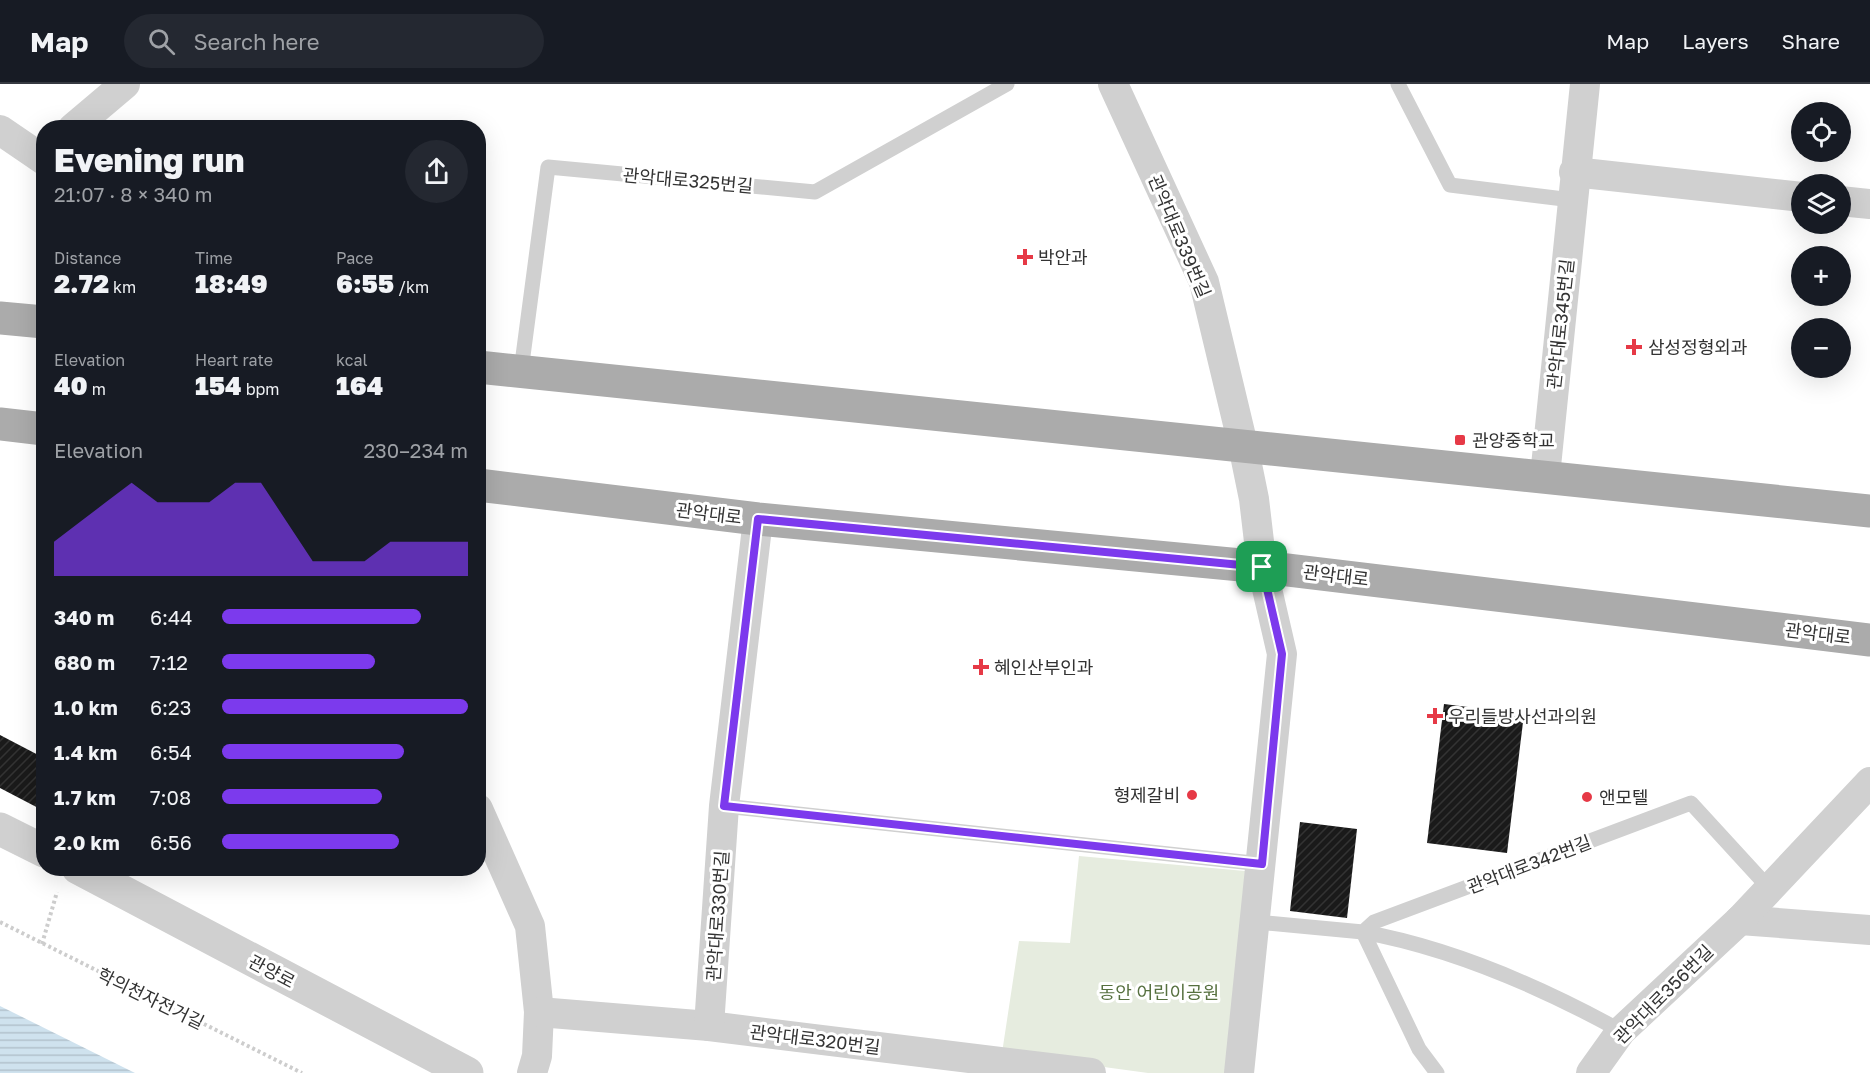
<!DOCTYPE html>
<html lang="en">
<head>
<meta charset="utf-8">
<style>
  body { margin:0; font-family:"Golos Text","Noto Sans KR",sans-serif; background:#242831; color:#f1f3f6; height:100vh; display:flex; flex-direction:column; font-size:22px; white-space:nowrap }
  * { box-sizing:border-box; margin:0 }
  p { font-size:20px; color:#9ea1a6 }
  .icon { flex:none; width:33px; height:33px; fill:none; stroke:currentColor; stroke-width:2; stroke-linecap:round; stroke-linejoin:round }
  .map { position:relative; flex:1; overflow:hidden }
  .details { position:absolute; left:36px; top:36px; width:450px; height:756px; display:flex; flex-direction:column; background:#171b24; border-radius:24px; box-shadow:0 6px 24px #0002 }
  .details>* { flex:none }
  .buttons { position:absolute; left:1791px; top:18px; display:grid; gap:12px }
  .buttons a { display:grid; place-items:center; width:60px; height:60px; border-radius:50%; background:#171b24; box-shadow:0 6px 24px #0002; font-size:30px }
  .pin { position:absolute; display:grid; place-items:center; width:51px; height:51px; color:#fff; margin:-26px; border-radius:12px; box-shadow:0 3px 9px #0006 }
  .round { display:grid; place-items:center; flex:none; width:63px; height:63px; border-radius:32px; background:#242831 }
  .headline { display:flex; align-items:center; justify-content:space-between; height:102px; padding:0 18px }
  h1 { font-size:33px; font-weight:800; line-height:45px }
  .metrics { display:grid; grid-template-columns:repeat(3,1fr); gap:9px; height:102px; padding:6px 18px }
  .metrics div { display:grid; align-content:center }
  .metrics b { font-size:26px; font-weight:800 }
  .metrics small { font-size:16px; font-weight:400 }
  .metrics p { font-size:16px }
  .chart { height:168px; padding:12px 18px }
  .chart p { display:flex; justify-content:space-between }
  .chart svg { width:100%; height:108px; margin-top:6px; fill:#7c3aed; opacity:.7 }
  ul { padding:0 18px; list-style:none; font-size:20px }
  li { display:grid; grid-template-columns:96px 72px 1fr; align-items:center; height:45px }
  li i { height:15px; border-radius:8px; background:#7c3aed }
  header { display:flex; align-items:center; gap:36px; box-sizing:border-box; height:84px; padding:0 30px; background:#171b24; border-bottom:2px solid #363941 }
  header strong { font-size:28px }
  nav { display:flex; gap:33px; margin-inline-start:auto; font-size:21px }
  .search { width:420px; height:54px; background:#242831; display:flex; align-items:center; gap:15px; box-sizing:border-box; padding:0 21px; border-radius:33px; color:#9ea1a6; font-size:22px }
  .map>svg:first-child { display:block }
</style>
</head>
<body>
<header>
<strong>Map</strong>
<div class="search"><svg class="icon" aria-label="search" viewBox="0 0 24 24"><circle cx="10" cy="10" r="6"/><path d="M15 15l6 6"/></svg>Search here</div>
<nav><a>Map</a><a>Layers</a><a>Share</a></nav>
</header>
<div class="map">
<svg width="1870" height="989" viewBox="0 0 1870 989">
  <defs>
    <pattern id="water-rules" width="6" height="5" patternUnits="userSpaceOnUse" patternTransform="scale(1.5)"><rect width="6" height="5" fill="#cfe2ee"/><path d="M0 2.5h6" fill="none" stroke="#b2c2cd"/></pattern>
    <pattern id="building-hatch" width="6" height="6" patternUnits="userSpaceOnUse" patternTransform="scale(1.5)"><rect width="6" height="6" fill="#1a1a1a"/><path d="M-1 1l2-2M0 6l6-6M5 7l2-2" fill="none" stroke="#333"/></pattern>
  </defs>
  <rect width="100%" height="100%" fill="#fff"/>
  <polygon fill="#e6ecdf" points="1079,772 1245,787 1231,989 1148,989 1002,969 1019,857 1070,859"/>
  <polygon fill="url(#water-rules)" points="0,922 135,989 0,989"/>
  <g fill="url(#building-hatch)">
    <polygon points="1444,620 1524,630 1507,769 1427,759"/>
    <polygon points="0,651 44,674 44,727 0,704"/>
    <polygon points="1300,738 1357,745 1347,834 1290,827"/>
  </g>
  <g fill="none" stroke-linecap="round" stroke-linejoin="round">
    <g stroke="#cdcdcd" stroke-width="4" stroke-dasharray="3 3" stroke-linecap="butt">
      <polyline points="0,838 302,989"/>
      <polyline points="42,860 57,808"/>
    </g>
    <g stroke="#d0d0d0" stroke-width="15">
      <polyline points="1398,0 1450,101 1572,116"/>
      <polyline points="521,287 548,83 815,108 1007,0"/>
      <polyline points="724,722 1262,780"/>
      <polyline points="1256,838 1363,848 1374,838 1691,719 1768,803"/>
      <path d="M 1437,989 L 1419,965 L 1363,848 C 1451,864 1543,904 1621,947"/>
    </g>
    <g stroke="#d0d0d0" stroke-width="30">
      <polyline points="1113,0 1204,198 1243,361 1254,415 1262,483 1282,570 1239,989"/>
      <polyline points="73,44 125,0"/>
      <polyline points="0,46 44,76"/>
      <polyline points="1574,88 1802,113"/>
      <polyline points="1840,117 1870,120"/>
      <polyline points="1545,392 1585,0"/>
      <polyline points="478,725 530,842 539,928 537,972 532,989"/>
      <polyline points="1740,836 1870,846"/>
      <polyline points="539,928 709,942 1091,989"/>
      <polyline points="709,942 724,722 758,435"/>
      <polyline points="1591,989 1621,947 1740,836 1870,698"/>
    </g>
    <g stroke="#d0d0d0" stroke-width="33">
      <polyline points="0,745 44,767"/>
      <polyline points="78,784 467,989"/>
    </g>
    <g stroke="#ababab" stroke-width="33">
      <polyline points="0,234 44,238"/>
      <polyline points="478,283 1870,427"/>
      <polyline points="0,340 44,345"/>
      <polyline points="478,401 758,435 1262,483 1870,556"/>
    </g>
  </g>
  <g fill="none" stroke-linecap="round" stroke-linejoin="round">
    <g stroke="#fff" stroke-width="12">
      <polygon id="route" points="758,435 1262,483 1282,570 1262,780 724,722"/>
    </g>
    <use href="#route" stroke="#7c3aed" stroke-width="8"/>
  </g>
  <g fill="#e63946" stroke="#fff" stroke-width="2">
    <path d="M1022 164h6v6h6v6h-6v6h-6v-6h-6v-6h6z"/>
    <path d="M1631 254h6v6h6v6h-6v6h-6v-6h-6v-6h6z"/>
    <rect x="1454" y="350" width="12" height="12" rx="3"/>
    <path d="M978 574h6v6h6v6h-6v6h-6v-6h-6v-6h6z"/>
    <path d="M1432 623h6v6h6v6h-6v6h-6v-6h-6v-6h6z"/>
    <circle cx="1192" cy="711" r="6"/>
    <circle cx="1587" cy="713" r="6"/>
  </g>
  <g text-anchor="middle" dominant-baseline="central" stroke-width="6" stroke-linejoin="round" paint-order="stroke">
    <g font-size="18" fill="#333" stroke="#fff">
      <text transform="translate(688 96) rotate(5)">관악대로325번길</text>
      <text transform="translate(1180 152) rotate(67)">관악대로339번길</text>
      <text transform="translate(1560 240) rotate(-84)">관악대로345번길</text>
      <text transform="translate(709 429) rotate(7)">관악대로</text>
      <text transform="translate(1336 491) rotate(7)">관악대로</text>
      <text transform="translate(1818 549) rotate(7)">관악대로</text>
      <text transform="translate(1529 780) rotate(-21)">관악대로342번길</text>
      <text transform="translate(717 832) rotate(-86)">관악대로330번길</text>
      <text transform="translate(272 887) rotate(28)">관양로</text>
      <text transform="translate(1663 910) rotate(-45)">관악대로356번길</text>
      <text transform="translate(151 914) rotate(26)">학의천자전거길</text>
      <text transform="translate(815 955) rotate(7)">관악대로320번길</text>
    </g>
    <g font-size="18" fill="#333" stroke="#fff" text-anchor="start">
      <text x="1038" y="173">박안과</text>
      <text x="1648" y="263">삼성정형외과</text>
      <text x="1472" y="356">관양중학교</text>
      <text x="994" y="583">혜인산부인과</text>
      <text x="1448" y="632">우리들방사선과의원</text>
      <text x="1180" y="711" text-anchor="end">형제갈비</text>
      <text x="1599" y="713">앤모텔</text>
    </g>
    <g font-size="18" fill="#56703f" stroke="#fff">
      <text x="1159" y="908">동안 어린이공원</text>
    </g>
  </g>
</svg>
<div class="buttons">
<a><svg class="icon" aria-label="locate" viewBox="0 0 24 24"><circle cx="12" cy="12" r="6"/><path d="M12 2v4M12 18v4M2 12h4M18 12h4"/></svg></a>
<a><svg class="icon" aria-label="layers" viewBox="0 0 24 24"><path d="M12 4l9 5-9 5-9-5zM3 14l9 5 9-5"/></svg></a>
<a>+</a>
<a>−</a>
</div>
<div class="pin" style="left:1262px;top:483px;background:#1e9e55"><svg class="icon" aria-label="arrive" viewBox="0 0 24 24"><path d="M6 21V4h12l-3 4 3 4H6"/></svg></div>
<section class="details">
<div class="headline"><div><h1>Evening run</h1><p>21:07 · 8 × 340 m</p></div><a class="round"><svg class="icon" aria-label="share" viewBox="0 0 24 24"><path d="M12 15V3M7 8l5-5 5 5M5 13v7h14v-7"/></svg></a></div>
<div class="metrics">
<div><p>Distance</p><b>2.72<small> km</small></b></div>
<div><p>Time</p><b>18:49</b></div>
<div><p>Pace</p><b>6:55<small> /km</small></b></div>
</div>
<div class="metrics">
<div><p>Elevation</p><b>40<small> m</small></b></div>
<div><p>Heart rate</p><b>154<small> bpm</small></b></div>
<div><p>kcal</p><b>164</b></div>
</div>
<div class="chart"><p><span>Elevation</span>230–234 m</p>
<svg viewBox="0 0 160 44" preserveAspectRatio="none"><path d="M0 44V30L10 22L20 14L30 6L40 14L50 14L60 14L70 6L80 6L90 22L100 38L110 38L120 38L130 30L140 30L150 30L160 30V44z"/></svg>
</div>
<ul>
<li><b>340 m</b>6:44<i style="width:81%"></i></li>
<li><b>680 m</b>7:12<i style="width:62%"></i></li>
<li><b>1.0 km</b>6:23<i style="width:100%"></i></li>
<li><b>1.4 km</b>6:54<i style="width:74%"></i></li>
<li><b>1.7 km</b>7:08<i style="width:65%"></i></li>
<li><b>2.0 km</b>6:56<i style="width:72%"></i></li>
</ul>
</section>
</div>
</body>
</html>
